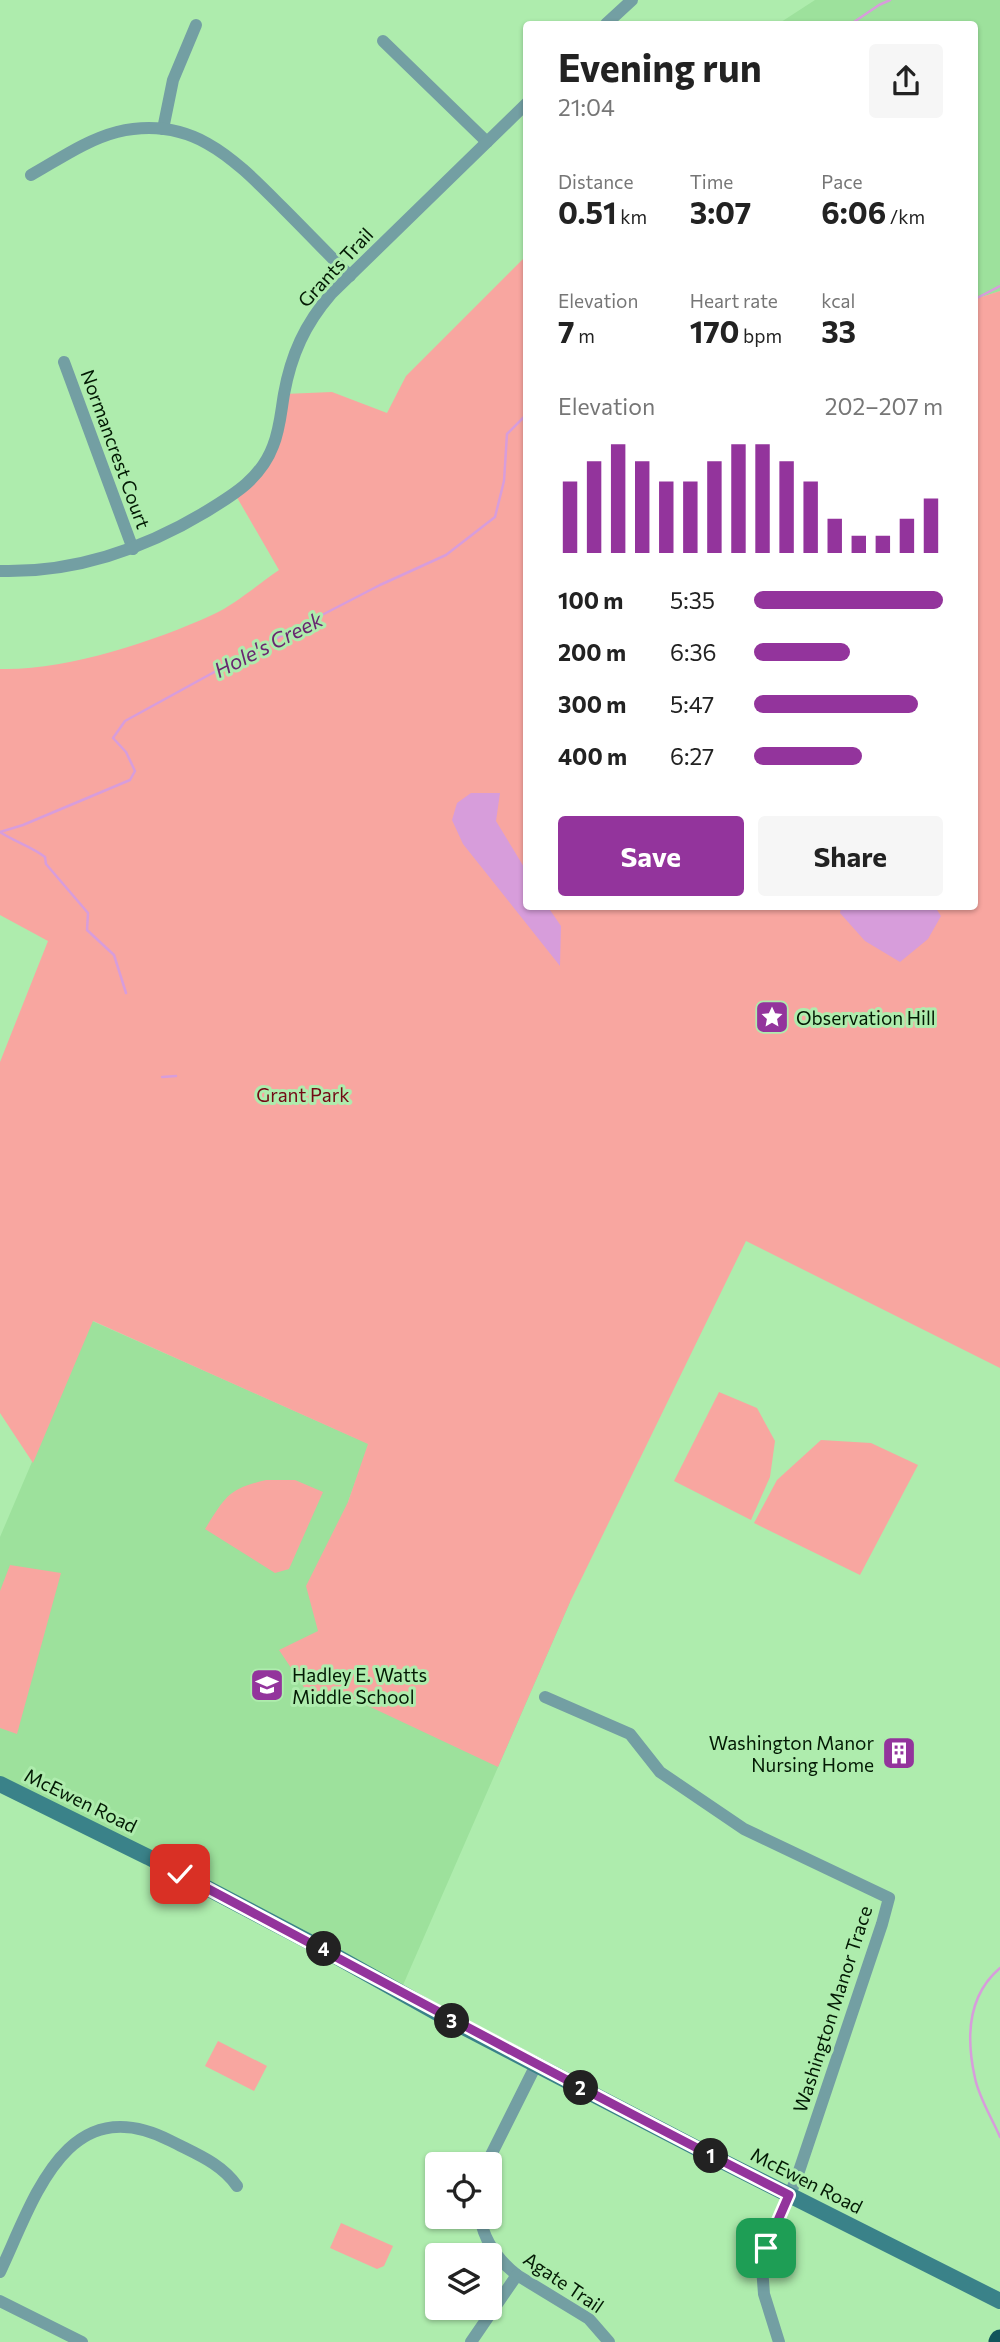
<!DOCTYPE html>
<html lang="en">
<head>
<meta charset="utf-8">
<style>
  body { margin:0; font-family:Commissioner,sans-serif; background:#f6f6f6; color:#222; height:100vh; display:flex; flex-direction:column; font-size:26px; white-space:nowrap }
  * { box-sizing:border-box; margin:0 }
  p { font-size:23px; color:#767676 }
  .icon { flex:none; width:38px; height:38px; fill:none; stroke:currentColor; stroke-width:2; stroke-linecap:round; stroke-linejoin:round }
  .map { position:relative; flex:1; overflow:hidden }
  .side { position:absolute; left:523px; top:21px; width:455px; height:889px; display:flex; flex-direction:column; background:#fff; border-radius:7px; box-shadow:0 2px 5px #0004 }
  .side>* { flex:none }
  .tools { position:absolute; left:425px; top:2152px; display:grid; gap:14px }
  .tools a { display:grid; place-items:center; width:77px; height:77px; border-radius:7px; background:#fff; box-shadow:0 2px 5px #0004; font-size:35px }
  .pin { position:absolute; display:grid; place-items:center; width:60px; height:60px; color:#fff; margin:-30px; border-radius:14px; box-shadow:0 4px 10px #0006 }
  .km { position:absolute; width:35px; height:35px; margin:-18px; border-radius:50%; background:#222; color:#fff; font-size:19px; line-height:35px; text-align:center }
  .round { display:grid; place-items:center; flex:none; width:74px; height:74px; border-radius:7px; background:#f6f6f6 }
  .summary { display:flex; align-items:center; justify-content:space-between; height:119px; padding:0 35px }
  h1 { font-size:38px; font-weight:700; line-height:52px }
  .metrics { display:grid; grid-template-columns:repeat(3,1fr); gap:10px; height:119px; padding:7px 35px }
  .metrics div { display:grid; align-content:center }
  .metrics b { font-size:30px; font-weight:700 }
  .metrics small { font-size:19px; font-weight:400 }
  .metrics p { font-size:19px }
  .chart { height:196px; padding:14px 35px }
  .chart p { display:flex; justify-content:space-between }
  .chart svg { width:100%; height:126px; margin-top:7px; stroke:#93349c; stroke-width:6 }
  .button { display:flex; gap:14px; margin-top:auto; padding:14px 35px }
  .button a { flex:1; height:80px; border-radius:7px; background:#93349c; color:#fff; font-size:28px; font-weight:700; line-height:80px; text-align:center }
  .button a+a { background:#f6f6f6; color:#222 }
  ul { padding:0 35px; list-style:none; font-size:23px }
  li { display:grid; grid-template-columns:112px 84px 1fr; align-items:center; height:52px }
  li i { height:18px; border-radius:9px; background:#93349c }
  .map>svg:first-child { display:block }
</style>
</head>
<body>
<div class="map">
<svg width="1000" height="2342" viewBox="0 0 1000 2342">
  <rect width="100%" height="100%" fill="#aeecad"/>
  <g fill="#9de19c">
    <polygon points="815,0 1000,0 1000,291 975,299 975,24 778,24"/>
    <polygon points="92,1321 369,1444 348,1502 570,1602 400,1992 0,1784 0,1537"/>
  </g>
  <g fill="#f8a6a0">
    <path d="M 527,255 L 527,906 L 975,906 L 975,299 L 1000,291 L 1000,1368 L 746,1241 L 570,1602 L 498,1767 L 345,1695 L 314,1702 L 279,1650 L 318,1631 L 306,1586 L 348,1502 L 368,1444 L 93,1321 L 33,1463 L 0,1413 L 0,1062 L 48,941 L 0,915 L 0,669 C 65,671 153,642 212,615 C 236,604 258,584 279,570 L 235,494 L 266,461 L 284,394 L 332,392 L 387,413 L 406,376 Z"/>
    <polygon points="719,1392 757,1408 775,1441 770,1477 751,1520 674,1481"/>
    <polygon points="821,1440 871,1443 918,1465 860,1575 754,1523 777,1480"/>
    <path d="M 266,1480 L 295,1480 L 323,1492 L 289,1569 L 275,1573 L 205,1529 C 226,1496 228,1489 266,1480 Z"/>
    <polygon points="10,1565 61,1573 17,1734 0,1728 0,1591"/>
    <polygon points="218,2041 267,2066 254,2091 205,2066"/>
    <polygon points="341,2223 393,2246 384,2266 377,2269 330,2248"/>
  </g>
  <g fill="#d79ddb">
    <polygon points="471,793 500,793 496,821 527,872 527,906 548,907 561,926 560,966 463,844 452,820 457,803"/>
    <polygon points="935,907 941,916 928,939 900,962 865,941 840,913 841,907"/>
  </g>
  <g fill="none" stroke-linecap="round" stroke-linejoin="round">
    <g stroke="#d79ddb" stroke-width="2.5">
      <polyline points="851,24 879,5 890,0"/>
      <polyline points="975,299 1000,286"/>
      <polyline points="0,832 23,825 130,780 135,771 126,752 113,738 125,721 260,647 380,585 446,555 495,517 504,481 507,434 527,414"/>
      <path d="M 0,832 C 15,842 31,846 45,857 L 46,864 L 88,913 L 87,930 L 114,955 L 126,993"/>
      <polyline points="162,1077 176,1076"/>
      <path d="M 1000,1968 C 967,1996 966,2038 975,2078 C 979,2098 992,2118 1000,2137"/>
    </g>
    <g stroke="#739fa3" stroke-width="12">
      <polyline points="606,24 632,0"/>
      <polyline points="383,41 487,142"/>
      <polyline points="163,129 173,80 196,25"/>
      <path d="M 31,175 C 58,160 86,140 117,132 C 192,114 234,159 282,207 C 305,230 327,253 350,276"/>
      <polyline points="64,362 133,549"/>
      <path d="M 0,571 C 74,573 144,549 207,511 C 235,494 261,478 273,446 C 280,429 281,411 284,394 C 291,355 305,324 331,294 L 527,103"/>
      <polyline points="545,1697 630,1734 660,1772 744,1829 889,1898 882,1924 796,2180 766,2248 762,2267 764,2294 779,2342"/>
      <polyline points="486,2165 536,2065"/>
      <path d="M 480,2217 C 484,2241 498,2260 517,2275 L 589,2319 L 609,2342"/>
      <path d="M 0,2272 C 34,2200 66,2087 171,2141 C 196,2154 221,2163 237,2186"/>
      <polyline points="0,2301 82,2342"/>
      <polyline points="471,2342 517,2275"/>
    </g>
    <polyline stroke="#3a8289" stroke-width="16" points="0,1784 148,1857 323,1949 448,2019 706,2153 1000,2301"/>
    <polyline stroke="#12545b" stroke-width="21" points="999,2342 1000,2340"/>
  </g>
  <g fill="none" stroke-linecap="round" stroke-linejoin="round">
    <g stroke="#fff" stroke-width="14">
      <path id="route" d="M 180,1874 C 383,1981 584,2092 789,2195 L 766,2248"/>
    </g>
    <use href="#route" stroke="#93349c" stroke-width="9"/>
  </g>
  <defs>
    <g id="sight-square" transform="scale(1.75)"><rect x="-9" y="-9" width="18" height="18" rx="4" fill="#93349c" stroke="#aeecad"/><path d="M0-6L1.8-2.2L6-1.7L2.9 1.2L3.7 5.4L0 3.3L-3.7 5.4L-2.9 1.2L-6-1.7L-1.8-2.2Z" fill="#fff"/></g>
    <g id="school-square" transform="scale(1.75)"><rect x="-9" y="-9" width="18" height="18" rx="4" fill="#93349c" stroke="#aeecad"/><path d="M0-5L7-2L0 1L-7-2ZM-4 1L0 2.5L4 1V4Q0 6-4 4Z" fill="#fff"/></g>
    <g id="building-square" transform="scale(1.75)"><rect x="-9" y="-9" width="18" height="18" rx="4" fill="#93349c" stroke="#aeecad"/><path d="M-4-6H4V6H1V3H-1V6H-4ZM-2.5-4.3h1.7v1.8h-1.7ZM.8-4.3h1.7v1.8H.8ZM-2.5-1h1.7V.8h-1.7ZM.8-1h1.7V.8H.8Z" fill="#fff"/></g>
  </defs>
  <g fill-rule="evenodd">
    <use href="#sight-square" x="772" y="1017"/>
    <use href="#school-square" x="267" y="1685"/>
    <use href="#building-square" x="899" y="1753"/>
  </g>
  <g text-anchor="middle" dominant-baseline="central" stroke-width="6" stroke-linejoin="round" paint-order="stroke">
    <g font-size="19" fill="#031a04" stroke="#aeecad">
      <text transform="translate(335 267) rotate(-47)">Grants Trail</text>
      <text transform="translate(116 449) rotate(70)">Normancrest Court</text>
      <text transform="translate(81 1800) rotate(26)">McEwen Road</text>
      <text transform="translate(832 2009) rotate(-72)">Washington Manor Trace</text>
      <text transform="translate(807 2180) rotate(27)">McEwen Road</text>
      <text transform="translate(564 2282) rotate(34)">Agate Trail</text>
    </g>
    <g font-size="19" fill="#031a04" stroke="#aeecad" text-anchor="start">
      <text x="796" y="1017">Observation Hill</text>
      <text x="292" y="1674">Hadley E. Watts<tspan x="292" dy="22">Middle School</tspan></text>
      <text x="874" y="1742" text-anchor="end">Washington Manor<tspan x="874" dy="22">Nursing Home</tspan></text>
    </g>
    <g font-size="19" fill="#730914" stroke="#aeecad">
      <text x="303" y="1094">Grant Park</text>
    </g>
    <g font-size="21" font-style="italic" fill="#692670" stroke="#aeecad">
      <text transform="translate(268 644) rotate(-27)">Hole's Creek</text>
    </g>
  </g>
</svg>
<div class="tools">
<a><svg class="icon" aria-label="locate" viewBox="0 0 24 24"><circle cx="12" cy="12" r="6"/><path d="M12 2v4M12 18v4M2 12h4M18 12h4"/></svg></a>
<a><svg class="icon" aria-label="layers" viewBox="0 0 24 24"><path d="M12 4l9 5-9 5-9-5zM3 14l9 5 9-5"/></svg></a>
</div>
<div class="pin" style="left:766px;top:2248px;background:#1e9e55"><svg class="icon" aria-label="arrive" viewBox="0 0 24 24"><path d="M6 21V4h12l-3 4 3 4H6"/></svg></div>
<div class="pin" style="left:180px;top:1874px;background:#d93025"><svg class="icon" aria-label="check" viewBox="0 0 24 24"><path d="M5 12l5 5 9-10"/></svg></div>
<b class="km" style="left:711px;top:2156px">1</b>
<b class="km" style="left:581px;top:2088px">2</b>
<b class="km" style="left:452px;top:2021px">3</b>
<b class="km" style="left:324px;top:1949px">4</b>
<section class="side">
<div class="summary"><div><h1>Evening run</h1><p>21:04</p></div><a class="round"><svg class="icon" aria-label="share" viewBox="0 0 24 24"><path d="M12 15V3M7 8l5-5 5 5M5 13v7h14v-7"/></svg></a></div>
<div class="metrics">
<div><p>Distance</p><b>0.51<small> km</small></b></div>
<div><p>Time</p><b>3:07</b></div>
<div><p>Pace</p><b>6:06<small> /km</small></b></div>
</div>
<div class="metrics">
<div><p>Elevation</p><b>7<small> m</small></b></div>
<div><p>Heart rate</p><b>170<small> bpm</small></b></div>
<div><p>kcal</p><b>33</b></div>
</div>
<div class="chart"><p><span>Elevation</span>202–207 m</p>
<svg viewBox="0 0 160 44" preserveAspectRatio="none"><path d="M5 44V19M15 44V12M25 44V6M35 44V12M45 44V19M55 44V19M65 44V12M75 44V6M85 44V6M95 44V12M105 44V19M115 44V32M125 44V38M135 44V38M145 44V32M155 44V25"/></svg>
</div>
<ul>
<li><b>100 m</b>5:35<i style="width:100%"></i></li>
<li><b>200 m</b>6:36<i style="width:51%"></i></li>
<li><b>300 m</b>5:47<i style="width:87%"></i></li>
<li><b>400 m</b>6:27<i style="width:57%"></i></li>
</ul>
<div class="button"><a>Save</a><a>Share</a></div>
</section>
</div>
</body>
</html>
